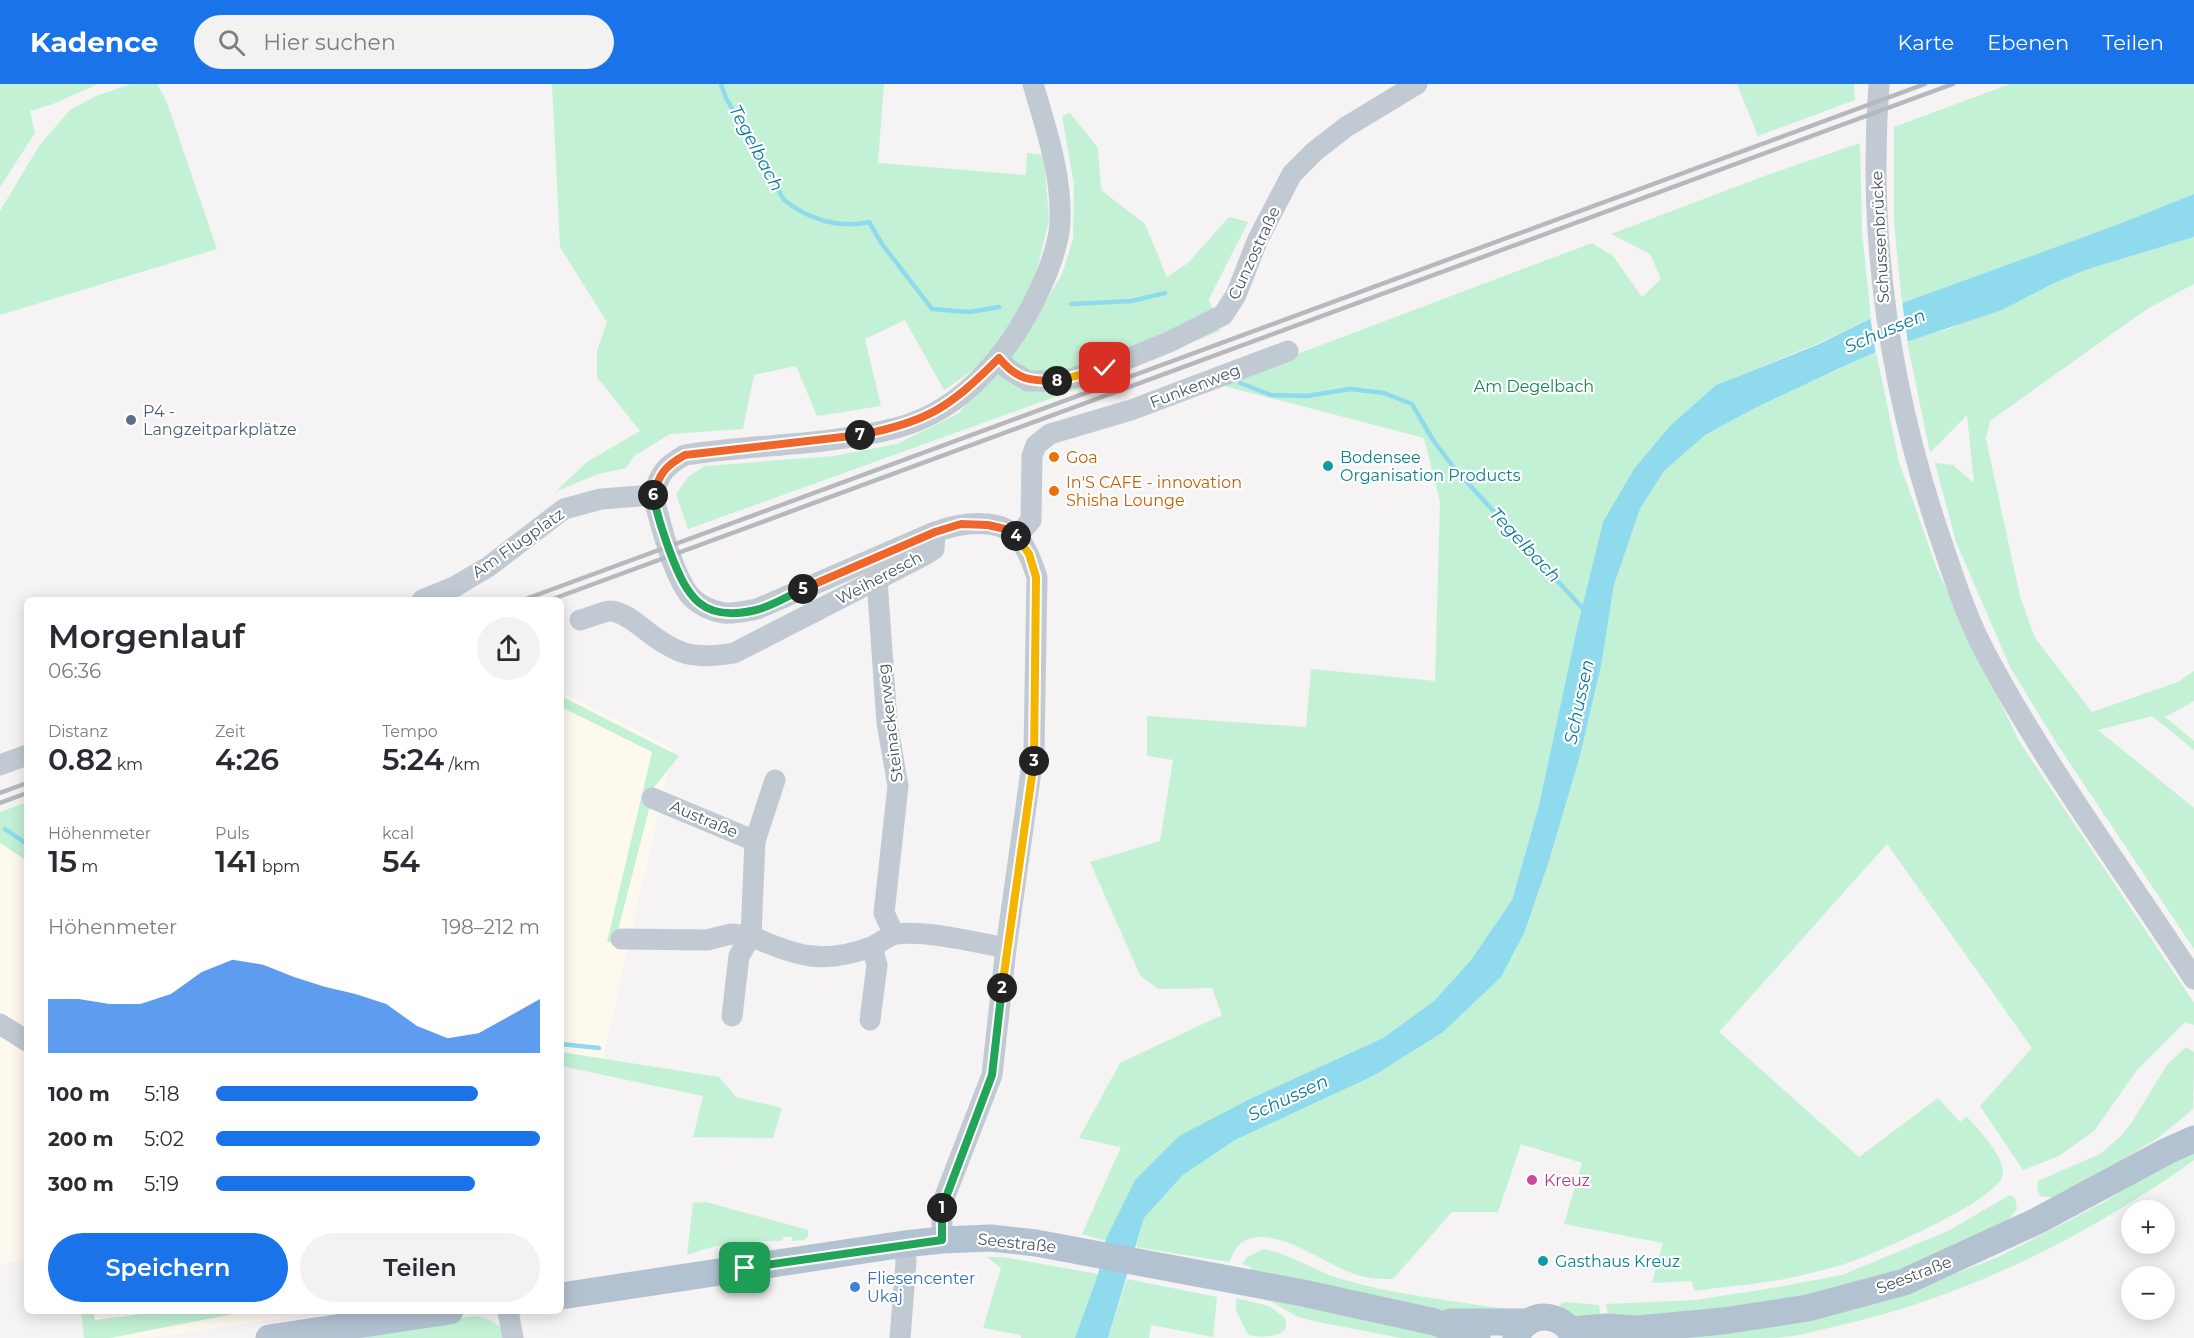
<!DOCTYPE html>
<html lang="de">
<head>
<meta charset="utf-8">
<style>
  body { margin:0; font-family:Montserrat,sans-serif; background:#f2f2f3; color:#2b2b33; height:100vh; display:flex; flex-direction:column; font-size:22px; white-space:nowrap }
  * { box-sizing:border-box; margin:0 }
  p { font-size:20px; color:#7c7c81 }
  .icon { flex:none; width:33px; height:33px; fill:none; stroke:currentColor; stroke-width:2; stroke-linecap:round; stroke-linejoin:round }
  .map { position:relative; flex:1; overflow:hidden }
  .panel { position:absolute; left:24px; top:513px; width:540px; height:717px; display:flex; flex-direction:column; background:#fff; border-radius:9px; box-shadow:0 3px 15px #0003 }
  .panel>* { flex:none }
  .tools { position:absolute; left:2121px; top:1116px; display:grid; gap:12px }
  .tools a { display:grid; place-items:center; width:54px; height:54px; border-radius:50%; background:#fff; box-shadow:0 3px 15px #0003; font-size:30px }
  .pin { position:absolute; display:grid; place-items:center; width:51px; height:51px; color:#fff; margin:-26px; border-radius:12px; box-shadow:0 3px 9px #0006 }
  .km { position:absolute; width:30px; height:30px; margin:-15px; border-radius:50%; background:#222; color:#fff; font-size:16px; line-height:30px; text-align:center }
  .round { display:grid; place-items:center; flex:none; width:63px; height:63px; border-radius:32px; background:#f2f2f3 }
  .head { display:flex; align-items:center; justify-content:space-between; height:102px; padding:0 24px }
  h1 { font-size:33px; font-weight:600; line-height:45px }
  .stats { display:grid; grid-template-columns:repeat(3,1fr); gap:9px; height:102px; padding:6px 24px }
  .stats div { display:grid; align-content:center }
  .stats b { font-size:30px; font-weight:600 }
  .stats small { font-size:16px; font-weight:400 }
  .stats p { font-size:16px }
  .chart { height:168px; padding:12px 24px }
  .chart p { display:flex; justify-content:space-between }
  .chart svg { width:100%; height:108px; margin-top:6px; fill:#1a73e8; opacity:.7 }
  .primary-button { display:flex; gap:12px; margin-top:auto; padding:12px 24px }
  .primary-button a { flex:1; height:69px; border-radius:36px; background:#1a73e8; color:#fff; font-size:24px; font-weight:600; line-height:69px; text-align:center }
  .primary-button a+a { background:#f2f2f3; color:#2b2b33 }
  ul { padding:0 24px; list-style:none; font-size:20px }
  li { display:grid; grid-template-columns:96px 72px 1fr; align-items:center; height:45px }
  li i { height:15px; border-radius:8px; background:#1a73e8 }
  header { display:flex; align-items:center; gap:36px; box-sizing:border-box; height:84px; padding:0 30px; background:#1a73e8; color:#fff }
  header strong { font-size:28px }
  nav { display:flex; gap:33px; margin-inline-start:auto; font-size:21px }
  .search { width:420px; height:54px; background:#f2f2f3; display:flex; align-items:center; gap:15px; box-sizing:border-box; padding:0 21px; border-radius:33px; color:#7c7c81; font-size:22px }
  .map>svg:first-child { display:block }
</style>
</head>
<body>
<header>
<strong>Kadence</strong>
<div class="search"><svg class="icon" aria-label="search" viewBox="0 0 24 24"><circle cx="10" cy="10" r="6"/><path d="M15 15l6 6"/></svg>Hier suchen</div>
<nav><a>Karte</a><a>Ebenen</a><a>Teilen</a></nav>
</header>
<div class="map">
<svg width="2194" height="1254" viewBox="0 0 2194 1254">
  <rect width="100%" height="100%" fill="#f5f3f3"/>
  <g fill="#fdf9ef">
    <polygon points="561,608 673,665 603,975 561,968"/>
    <polygon points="27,721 27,1176 0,1180 0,731"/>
    <polygon points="83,1227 334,1227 145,1254 86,1254"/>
  </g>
  <g fill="#c3f1d5">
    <polygon points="0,0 98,0 53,20 30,27 35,49 0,103"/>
    <polygon points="131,0 157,0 166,16 217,165 0,231 0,127 39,62 70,26 96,12"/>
    <polygon points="552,0 884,0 878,79 1026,91 1027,69 1044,71 1049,136 1035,194 1015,237 989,275 944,306 905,236 865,255 881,322 817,332 796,282 754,291 743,345 670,350 634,372 626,384 598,390 555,408 587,378 640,347 597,293 597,267 607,238 560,163"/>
    <polygon points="1737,0 1854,0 1855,16 1758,52"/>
    <polygon points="2010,0 2194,0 2194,110 2119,140 1902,219 1894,139 1894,43"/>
    <polygon points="1070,29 1098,64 1101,106 1145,140 1167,193 1188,179 1229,133 1248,138 1209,215 1220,247 1083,303 688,445 676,410 689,392 705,382 834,372 897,360 959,329 1035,236 1062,190 1073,155 1074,101 1062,32"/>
    <polygon points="1860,59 1862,147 1871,234 1817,260 1716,301 1603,438 1577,544 1539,721 1512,816 1471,876 1434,917 1383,954 1252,1014 1135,1096 1106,1157 1082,1150 1121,1063 1079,1054 1120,979 1222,931 1212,904 1158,905 1140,891 1090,778 1160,757 1173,676 1147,672 1147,632 1306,643 1311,585 1435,597 1440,418 1424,354 1213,299 1284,275 1592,159 1613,172 1642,213 1661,195 1650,170 1611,150 1770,90"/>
    <polygon points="2194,153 2194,200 2147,225 1990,337 1986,355 2020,512 2035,554 2092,628 2178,598 2194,587 2194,617 2165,633 2194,657 2194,666 2152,632 2098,646 2194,724 2194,865 2059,663 2010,583 1956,458 1935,379 1953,381 1974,399 1967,331 1930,369 1907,257 1951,244 2085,186"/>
    <path d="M 1876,268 L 1899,378 L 1937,485 L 1991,599 L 2019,657 L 2194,919 L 2194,941 L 2185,938 L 2137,986 L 2094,1047 L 2059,1072 L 2023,1086 L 1980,1022 L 2032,964 L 1887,760 L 1719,948 L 1859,1073 L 1938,1014 L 1960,1038 L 1966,1032 C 1978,1045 2003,1070 2003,1089 C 2002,1115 1881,1166 1856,1176 C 1838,1183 1818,1187 1799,1192 C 1765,1200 1729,1202 1695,1207 L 1691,1197 L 1652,1199 L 1663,1159 L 1564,1140 L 1582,1079 L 1521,1060 L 1498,1128 L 1452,1128 L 1393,1195 C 1380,1195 1369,1195 1357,1191 C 1327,1182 1271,1137 1241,1159 C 1236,1163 1232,1172 1229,1178 L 1136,1163 L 1144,1134 L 1183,1091 L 1235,1056 L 1373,992 L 1525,847 L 1549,777 L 1580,672 L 1601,582 L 1614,501 L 1640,425 L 1664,387 L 1705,351 L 1757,323 Z"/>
    <polygon points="561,612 679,672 655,702 615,858 607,858 652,668 561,623"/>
    <polygon points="27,718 27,777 0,759 0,728"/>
    <polygon points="2186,963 2194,968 2193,1025 2158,1054 2122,1076 2053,1114 2040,1112 2037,1105 2038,1097 2100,1070 2119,1054 2132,1038 2167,981"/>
    <polygon points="561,968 719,993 736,1013 782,1024 773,1054 693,1053 703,1012 561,982"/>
    <path d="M 2194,1059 L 2194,1076 C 2090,1151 1966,1213 1841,1241 C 1819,1246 1796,1253 1773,1254 C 1734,1254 1694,1254 1655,1254 L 1931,1199 L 1996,1174 L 2053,1145 L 2106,1117 Z"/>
    <polygon points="2010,1111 2015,1114 2017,1125 2007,1137 1906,1183 1802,1215 1609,1238 1606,1220 1696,1216 1778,1203 1842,1191 1948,1147"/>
    <path d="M 706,1118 L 808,1146 L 808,1152 L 804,1156 L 792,1157 L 792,1153 L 783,1153 L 782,1157 C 750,1157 717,1159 687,1171 L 693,1119 Z"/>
    <path d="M 1263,1165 C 1290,1170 1315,1187 1341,1195 C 1392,1210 1453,1217 1506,1225 L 1462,1229 L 1414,1222 L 1252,1187 L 1251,1183 L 1242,1180 L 1247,1173 Z"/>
    <polygon points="987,1173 1003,1173 1098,1190 1075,1254 1021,1254 1021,1251 983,1244 1001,1184"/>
    <polygon points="1127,1195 1217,1213 1213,1253 1151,1241 1149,1254 1108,1254"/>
    <polygon points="1243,1210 1454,1254 1401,1254 1313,1237 1296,1232 1272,1218"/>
    <path d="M 1236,1214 L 1269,1222 L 1284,1233 C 1295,1254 1261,1254 1248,1251 L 1236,1227 Z"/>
    <polygon points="1567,1218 1599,1221 1602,1239 1583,1237 1559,1224 1562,1219"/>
    <polygon points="81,1227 93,1227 95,1236 165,1227 249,1227 110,1254 84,1254"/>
    <path d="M 475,1232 C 488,1235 502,1239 506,1254 L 330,1254 Z"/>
  </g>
  <polygon fill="#90daee" points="2194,110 2194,153 2085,186 2050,201 2002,226 1876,268 1840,284 1757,323 1705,351 1664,387 1640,425 1614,501 1601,582 1580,672 1549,777 1525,847 1501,893 1443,948 1373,992 1235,1056 1183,1091 1144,1134 1108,1254 1075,1254 1098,1190 1106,1155 1135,1096 1179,1052 1252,1014 1383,954 1434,917 1471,876 1512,816 1539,721 1577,544 1603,438 1634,385 1670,342 1716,301 1817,261 1902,219 2119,140"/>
  <polygon fill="#f5f3f3" points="1902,216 1908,260 1876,271 1870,231"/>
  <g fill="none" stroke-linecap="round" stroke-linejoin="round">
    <g stroke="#90daee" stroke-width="4.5">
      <path d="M 721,0 L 726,14 L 784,116 C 808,135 838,145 869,138 L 882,160 L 932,225 L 969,228 L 999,223"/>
      <polyline points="1071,220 1132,217 1165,209"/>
      <polyline points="1240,299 1271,311 1307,312 1350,305 1384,309 1412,320 1433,356 1455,385 1585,527"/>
      <polyline points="5,745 27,760"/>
      <polyline points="561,960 599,964"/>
    </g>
    <g stroke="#c1cad2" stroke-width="21">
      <path d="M 1879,0 C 1867,157 1890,307 1941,456 C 1954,494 1967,535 1986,570 C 2046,683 2124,787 2194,895"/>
      <polyline points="999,274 1008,285 1028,297 1063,297 1105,284 1169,258 1223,231 1236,211 1258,155 1292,90 1315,67 1346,43 1417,0"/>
      <path d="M 653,411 C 660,438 672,487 688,509 C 696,520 711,527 724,529 C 734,530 747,527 757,525 L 935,448 C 959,439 1000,432 1019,455 C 1028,466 1032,479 1037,493 L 1034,666 L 1006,864 L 992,991 L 945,1112 L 942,1128 L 942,1156"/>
      <path d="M 653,411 C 660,389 665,382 685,371 C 755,360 827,362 896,344 C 966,326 1013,264 1041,203 C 1050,183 1059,160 1060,138 C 1062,90 1046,45 1033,0"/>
      <polyline points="1017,453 1031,436 1032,372 1036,361 1050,350 1131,326 1288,267"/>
      <polyline points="877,496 887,639 898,702 884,829 894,850"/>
      <polyline points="422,516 454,503 488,483 564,425 601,415 653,411"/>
      <path d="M 580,536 C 589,534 603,527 611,527 C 623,528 635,538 644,545 C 677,571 693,576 734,569 L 925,471 L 934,465 L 935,448"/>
      <polyline points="0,681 27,671"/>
      <path d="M 775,696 L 755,757 L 751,852 C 795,872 823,881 871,863 C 879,860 887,852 896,850 C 926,846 975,858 1006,864"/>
      <polyline points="652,714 755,757"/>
      <polyline points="621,855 707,856 731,850 751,852 739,872 732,932"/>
      <polyline points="870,936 877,881 872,863"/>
      <polyline points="0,940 27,957"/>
      <polyline points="508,1227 513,1254"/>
      <polyline points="900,1254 906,1178 904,1160"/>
    </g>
    <g stroke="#b3c2d1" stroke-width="27">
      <polyline points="561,1212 904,1160 942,1156 991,1154 1036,1159 1303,1209 1435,1238 1477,1254"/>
      <polyline points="1450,1238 1527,1238"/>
      <polyline points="1571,1246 1606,1243 1638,1245 1723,1237 1808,1224 1904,1198 2037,1137 2167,1067 2194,1055"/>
      <path d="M 1516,1252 C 1530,1225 1562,1228 1575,1254"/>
      <polyline points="269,1254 450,1227"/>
    </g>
    <g stroke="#b5b8bd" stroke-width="4.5">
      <polyline points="523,516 1925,0"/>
      <polyline points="550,516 1953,0"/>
      <polyline points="0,709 27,699"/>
      <polyline points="0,719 27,709"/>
    </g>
  </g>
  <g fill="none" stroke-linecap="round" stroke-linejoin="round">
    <g stroke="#fff" stroke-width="12">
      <polyline id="split-1" points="745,1184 942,1156 942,1124"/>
    </g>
    <g stroke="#fff" stroke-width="12">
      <polyline id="split-2" points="942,1124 992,991 1002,904"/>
    </g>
    <g stroke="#fff" stroke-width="12">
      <polyline id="split-3" points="1002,904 1034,677"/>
    </g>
    <g stroke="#fff" stroke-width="12">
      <polyline id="split-4" points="1016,452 1029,470 1036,493 1034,677"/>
    </g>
    <g stroke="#fff" stroke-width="12">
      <polyline id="split-5" points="803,505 935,448 961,440 988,441 1005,445 1016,452"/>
    </g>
    <g stroke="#fff" stroke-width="12">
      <path id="split-6" d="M 653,411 C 657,431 663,449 670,468 C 687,513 702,539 756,526 C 772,522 788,512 803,505"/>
    </g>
    <g stroke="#fff" stroke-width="12">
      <path id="split-7" d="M 653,411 C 660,389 665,382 685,371 L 860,351"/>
    </g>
    <g stroke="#fff" stroke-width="12">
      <path id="split-8" d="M 860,351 C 928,338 950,323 999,274 C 1017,296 1030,297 1057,297"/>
    </g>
    <g stroke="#fff" stroke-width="12">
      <polyline id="split-9" points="1057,297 1105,284"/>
    </g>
    <use href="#split-1" stroke="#22a559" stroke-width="8"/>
    <use href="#split-2" stroke="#22a559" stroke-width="8"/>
    <use href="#split-3" stroke="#f5b400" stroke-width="8"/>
    <use href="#split-4" stroke="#f5b400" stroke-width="8"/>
    <use href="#split-5" stroke="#f0652b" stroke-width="8"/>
    <use href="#split-6" stroke="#22a559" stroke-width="8"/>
    <use href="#split-7" stroke="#f0652b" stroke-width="8"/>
    <use href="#split-8" stroke="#f0652b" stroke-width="8"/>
    <use href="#split-9" stroke="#f5b400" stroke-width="8"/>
  </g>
  <circle fill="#5c6f8a" stroke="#fff" stroke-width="2" cx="131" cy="336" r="6"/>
  <g fill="#e8710a" stroke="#fff" stroke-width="2">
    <circle cx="1054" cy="373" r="6"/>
    <circle cx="1054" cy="407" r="6"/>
  </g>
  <g fill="#0f9aa8" stroke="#fff" stroke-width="2">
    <circle cx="1328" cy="382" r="6"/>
    <circle cx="1543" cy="1177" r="6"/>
  </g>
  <circle fill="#d1479c" stroke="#fff" stroke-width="2" cx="1532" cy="1096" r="6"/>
  <circle fill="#3f7fe0" stroke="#fff" stroke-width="2" cx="855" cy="1203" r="6"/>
  <g text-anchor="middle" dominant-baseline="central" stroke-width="4.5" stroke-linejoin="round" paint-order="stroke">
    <g font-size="16" fill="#4a5661" stroke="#fff">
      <text transform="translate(1880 153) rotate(-93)">Schussenbrücke</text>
      <text transform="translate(1254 169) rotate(-65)">Cunzostraße</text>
      <text transform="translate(1195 302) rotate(-21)">Funkenweg</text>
      <text transform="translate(518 459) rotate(-35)">Am Flugplatz</text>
      <text transform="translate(879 494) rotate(-28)">Weiheresch</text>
      <text transform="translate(890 639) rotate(-97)">Steinackerweg</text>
      <text transform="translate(704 735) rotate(23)">Austraße</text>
      <text transform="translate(1017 1159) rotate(6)">Seestraße</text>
      <text transform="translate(1914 1191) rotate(-21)">Seestraße</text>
    </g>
    <g font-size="16" fill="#17864f" stroke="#fff">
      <text x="1534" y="302">Am Degelbach</text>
    </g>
    <g font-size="16" fill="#4e5e75" stroke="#fff" text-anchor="start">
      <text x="143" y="327">P4 -<tspan x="143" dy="18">Langzeitparkplätze</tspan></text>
    </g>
    <g font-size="16" fill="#c56008" stroke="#fff" text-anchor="start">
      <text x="1066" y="373">Goa</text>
      <text x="1066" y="398">In'S CAFE - innovation<tspan x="1066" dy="18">Shisha Lounge</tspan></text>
    </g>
    <g font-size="16" fill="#0d838f" stroke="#fff" text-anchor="start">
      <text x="1340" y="373">Bodensee<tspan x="1340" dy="18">Organisation Products</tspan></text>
      <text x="1555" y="1177">Gasthaus Kreuz</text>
    </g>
    <g font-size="16" fill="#b23c85" stroke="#fff" text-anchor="start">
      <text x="1544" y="1096">Kreuz</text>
    </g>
    <g font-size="16" fill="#366cbe" stroke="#fff" text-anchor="start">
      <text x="867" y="1194">Fliesencenter<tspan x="867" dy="18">Ukaj</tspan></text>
    </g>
    <g font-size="18" font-style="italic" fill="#0c7c9b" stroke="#fff">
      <text transform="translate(756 64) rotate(62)">Tegelbach</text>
      <text transform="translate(1885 247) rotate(-23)">Schussen</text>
      <text transform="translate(1525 461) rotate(47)">Tegelbach</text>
      <text transform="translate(1579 618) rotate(-78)">Schussen</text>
      <text transform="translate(1288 1014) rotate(-25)">Schussen</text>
    </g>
  </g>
</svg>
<div class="tools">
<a>+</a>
<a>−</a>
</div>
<div class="pin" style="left:745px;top:1184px;background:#1e9e55"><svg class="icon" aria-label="arrive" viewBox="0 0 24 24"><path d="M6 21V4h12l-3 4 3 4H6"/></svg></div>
<div class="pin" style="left:1105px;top:284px;background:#d93025"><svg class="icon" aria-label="check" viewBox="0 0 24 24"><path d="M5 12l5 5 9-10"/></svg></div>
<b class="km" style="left:942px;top:1124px">1</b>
<b class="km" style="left:1002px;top:904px">2</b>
<b class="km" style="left:1034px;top:677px">3</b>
<b class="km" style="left:1016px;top:452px">4</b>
<b class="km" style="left:803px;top:505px">5</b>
<b class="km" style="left:653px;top:411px">6</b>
<b class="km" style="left:860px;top:351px">7</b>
<b class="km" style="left:1057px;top:297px">8</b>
<section class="panel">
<div class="head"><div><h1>Morgenlauf</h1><p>06:36</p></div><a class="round"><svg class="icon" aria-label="share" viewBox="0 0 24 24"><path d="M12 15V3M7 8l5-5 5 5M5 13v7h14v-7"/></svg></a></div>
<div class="stats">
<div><p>Distanz</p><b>0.82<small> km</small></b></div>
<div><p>Zeit</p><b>4:26</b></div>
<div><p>Tempo</p><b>5:24<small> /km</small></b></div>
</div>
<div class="stats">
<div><p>Höhenmeter</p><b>15<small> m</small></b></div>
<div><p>Puls</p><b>141<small> bpm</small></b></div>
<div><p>kcal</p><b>54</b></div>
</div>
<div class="chart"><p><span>Höhenmeter</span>198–212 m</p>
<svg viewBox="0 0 160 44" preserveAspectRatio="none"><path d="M0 44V22L10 22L20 24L30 24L40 20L50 11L60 6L70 8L80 13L90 17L100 20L110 24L120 33L130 38L140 36L150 29L160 22V44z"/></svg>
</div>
<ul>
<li><b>100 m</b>5:18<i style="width:81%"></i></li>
<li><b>200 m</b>5:02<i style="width:100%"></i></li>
<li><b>300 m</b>5:19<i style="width:80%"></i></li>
</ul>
<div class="primary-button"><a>Speichern</a><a>Teilen</a></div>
</section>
</div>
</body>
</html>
